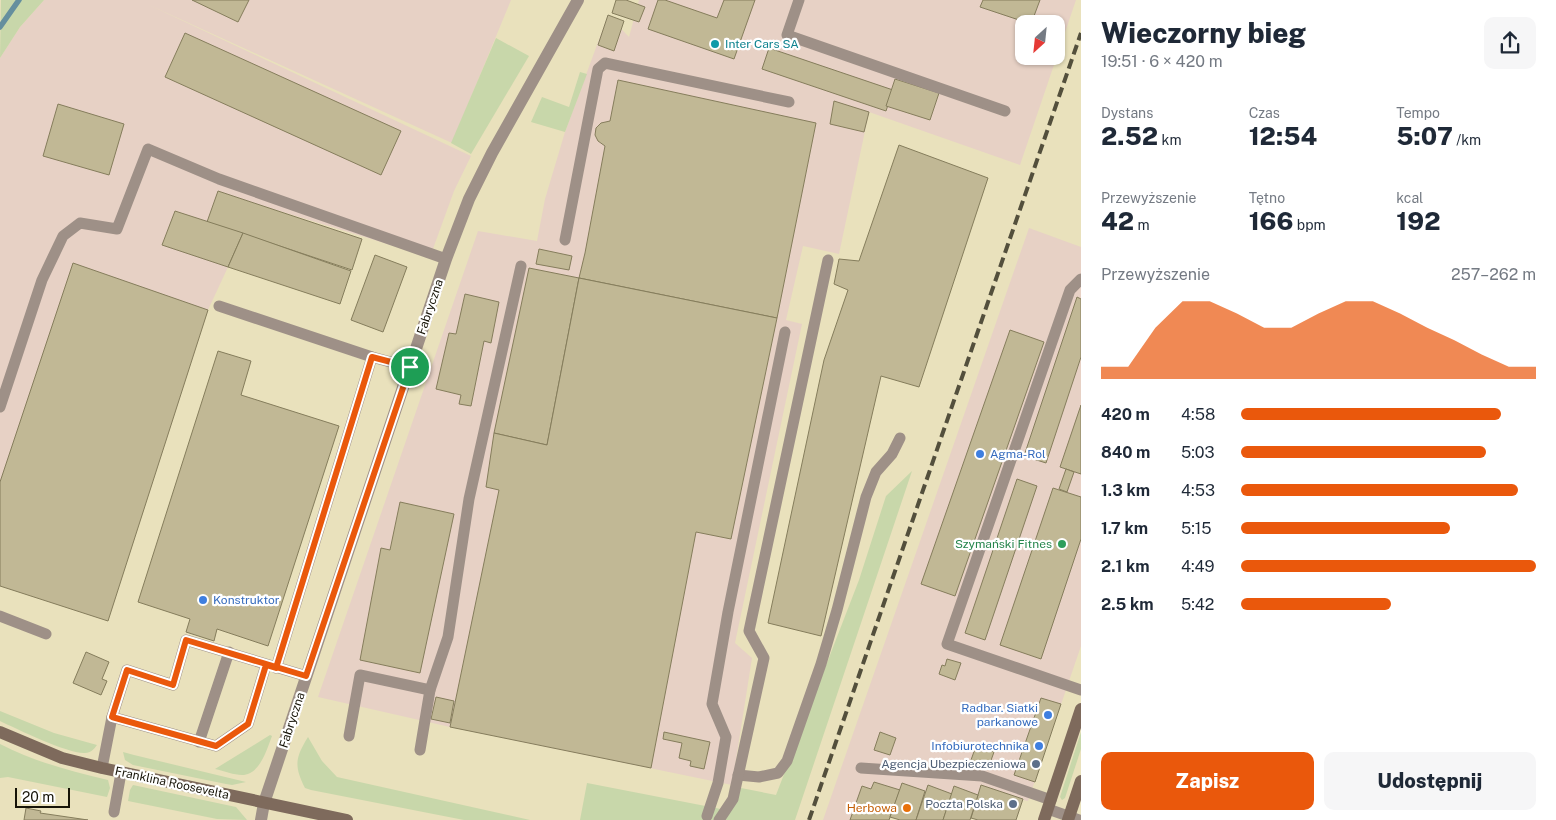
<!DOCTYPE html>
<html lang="pl">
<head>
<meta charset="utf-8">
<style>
  body { margin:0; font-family:"Public Sans",sans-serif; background:#f6f6f7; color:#1f2937; height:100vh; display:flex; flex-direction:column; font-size:19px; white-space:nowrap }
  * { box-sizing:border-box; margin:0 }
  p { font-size:16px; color:#747a83 }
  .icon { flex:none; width:28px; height:28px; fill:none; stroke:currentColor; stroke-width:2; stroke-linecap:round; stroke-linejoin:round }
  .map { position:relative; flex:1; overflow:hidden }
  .panel { display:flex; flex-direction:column; background:#fff; width:475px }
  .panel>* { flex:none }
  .needle { width:32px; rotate:207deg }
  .controls { position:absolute; left:1015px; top:15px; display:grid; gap:10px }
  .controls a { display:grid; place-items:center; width:50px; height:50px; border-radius:10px; background:#fff; box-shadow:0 1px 4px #0004; font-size:25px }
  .scale { position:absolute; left:15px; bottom:12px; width:55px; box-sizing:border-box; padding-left:5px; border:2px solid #161307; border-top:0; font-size:14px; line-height:18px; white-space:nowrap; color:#161307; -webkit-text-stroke:4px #fff; paint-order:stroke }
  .pin { position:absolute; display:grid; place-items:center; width:42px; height:42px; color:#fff; margin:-21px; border:2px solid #fff; border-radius:50%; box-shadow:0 1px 5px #0007 }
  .round { display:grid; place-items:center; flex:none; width:52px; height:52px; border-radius:10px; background:#f6f6f7 }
  .headline { display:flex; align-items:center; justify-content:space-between; height:85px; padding:0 20px }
  h1 { font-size:28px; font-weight:800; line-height:38px }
  .metrics { display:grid; grid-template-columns:repeat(3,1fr); gap:8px; height:85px; padding:5px 20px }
  .metrics div { display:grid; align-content:center }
  .metrics b { font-size:25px; font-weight:800 }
  .metrics small { font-size:14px; font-weight:400 }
  .metrics p { font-size:14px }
  .chart { height:140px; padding:10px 20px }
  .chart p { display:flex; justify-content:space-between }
  .chart svg { width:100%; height:90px; margin-top:5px; fill:#ea580c; opacity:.7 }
  .action { display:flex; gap:10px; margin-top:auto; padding:10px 20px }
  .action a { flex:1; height:58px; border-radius:10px; background:#ea580c; color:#fff; font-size:20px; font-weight:800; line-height:58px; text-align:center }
  .action a+a { background:#f6f6f7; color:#1f2937 }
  ul { padding:0 20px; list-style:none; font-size:16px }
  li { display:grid; grid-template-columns:80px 60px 1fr; align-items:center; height:38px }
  li i { height:12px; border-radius:6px; background:#ea580c }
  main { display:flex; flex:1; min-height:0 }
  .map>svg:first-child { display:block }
</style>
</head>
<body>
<main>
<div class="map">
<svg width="1081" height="820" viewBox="0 0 1081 820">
  <rect width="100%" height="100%" fill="#e9e1bc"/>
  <g fill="#e7d1c5" fill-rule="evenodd">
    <polygon points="44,0 511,0 452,143 147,4 471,156 454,191 430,257 243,200 228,267 208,310 108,621 0,586 0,58 20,27"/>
    <path d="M 639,0 L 1076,0 L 1020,165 L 869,112 L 839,254 L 803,246 L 786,320 L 802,324 L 735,643 L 752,658 L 732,785 L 450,727 L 318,697 L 478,231 L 537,241 L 545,199 L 565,132 L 608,15 L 629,37 ZM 1024,24 L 1056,24 L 1056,56 L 1024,56 Z"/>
    <polygon points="1029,228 1081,247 1081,646 1028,801 1023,800 1016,820 978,820 971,818 970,820 900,820 891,817 889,820 823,820"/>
  </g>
  <g fill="#c8d7aa">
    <polygon points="1,0 44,0 20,27 0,58"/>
    <polygon points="496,38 529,56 471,154 451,143"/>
    <polygon points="580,72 587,74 565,132 531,122 542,97 569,107"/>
    <polygon points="912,471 795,820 580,820 587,783 726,810 736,787 776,795 859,580 886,496"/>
    <path d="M 0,711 L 54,733 L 97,745 C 94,749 91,753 85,753 C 68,754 17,729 0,721 Z"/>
    <polygon points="1081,732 1081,749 1065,798 1062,800 1060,797"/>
    <path d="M 270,735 L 272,736 C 267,749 260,775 242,775 C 234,775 224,771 215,769 Z"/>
    <path d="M 308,737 L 322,761 L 337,777 L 530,820 L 464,820 L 311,790 L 305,788 C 294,766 295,758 308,737 Z"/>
    <path d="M 0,744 C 34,762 71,771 108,780 L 110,788 L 107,797 L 8,777 L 0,778 Z"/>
    <polygon points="123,752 134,755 246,782 232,785 226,784 133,765 125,760"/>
    <polygon points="133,785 236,807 247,820 217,819 128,801 130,790"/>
  </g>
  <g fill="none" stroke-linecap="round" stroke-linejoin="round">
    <polyline stroke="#658f9e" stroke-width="5.5" points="0,27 19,0"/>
  </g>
  <g fill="#c1b895" stroke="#857d5c">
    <polygon points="192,0 249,0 238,22"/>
    <polygon points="616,0 626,0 645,7 639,22 612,13"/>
    <polygon points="658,0 665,0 717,18 724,0 755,0 734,59 648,29"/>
    <polygon points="983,0 1040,0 1031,24 980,7"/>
    <polygon points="608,15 624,21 614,51 598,45"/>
    <polygon points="185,33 401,131 381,175 165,77"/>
    <polygon points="769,48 893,90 886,111 762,69"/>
    <polygon points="895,79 939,93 930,120 886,106"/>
    <polygon points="618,80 816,123 777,318 579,278 585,253 605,146 598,141 595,135 596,128 601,123 610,121"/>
    <polygon points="834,101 869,112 864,132 830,124"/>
    <polygon points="58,104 124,124 109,175 43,156"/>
    <polygon points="899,145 988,178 919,387 881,376 821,636 768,623 824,360 848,290 834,284 839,259 859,261"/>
    <polygon points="218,191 362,239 352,270 207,222"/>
    <polygon points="175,211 243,233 228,267 162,245"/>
    <polygon points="243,233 351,271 340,304 228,267"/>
    <polygon points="539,249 572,256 569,270 536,264"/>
    <polygon points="375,255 407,267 383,332 351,320"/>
    <polygon points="73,263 208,310 108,621 0,586 0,482"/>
    <polygon points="529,268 579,278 547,445 494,433"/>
    <polygon points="579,278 777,318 731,539 696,532 651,768 450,727 499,490 486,487 494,433 547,445"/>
    <polygon points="465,294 499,302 491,343 484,341 471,406 459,404 461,395 436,389 449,333 456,334"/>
    <polygon points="1077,297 1081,299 1081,357 1046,463 1024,456"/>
    <polygon points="1010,330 1044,342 955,596 921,584"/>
    <polygon points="218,351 251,361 241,395 339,426 268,646 217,629 214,641 186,632 190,619 138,602"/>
    <polygon points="1081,405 1081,474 1060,467"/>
    <polygon points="1066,469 1074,472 1067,492 1059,489"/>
    <polygon points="1017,479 1037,486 985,640 965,633"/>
    <polygon points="1053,488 1081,497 1081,539 1041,659 1000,645"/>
    <polygon points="400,502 454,514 420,673 360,660 381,548 390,550"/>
    <polygon points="86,652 109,662 102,679 107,681 101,695 73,683"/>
    <polygon points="947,659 961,663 955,680 939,674 942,665 945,666"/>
    <polygon points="436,697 454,701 450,723 431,719"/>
    <polygon points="1041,698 1061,704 1035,782 1014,775"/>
    <polygon points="664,732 710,742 704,769 690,766 691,761 679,758 682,743 663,739"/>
    <polygon points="880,732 896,738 890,755 874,750"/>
    <polygon points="976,746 994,752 989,766 971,760"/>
    <polygon points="874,782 900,790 889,820 850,820 862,786 871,789"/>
    <polygon points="902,783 925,791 916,820 900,820 890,817"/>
    <polygon points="928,785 952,794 943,820 916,820"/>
    <polygon points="981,785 1023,799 1016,820 978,820 971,818"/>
    <polygon points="954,786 978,795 970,820 943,820"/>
    <polygon points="26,808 41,811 40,813 88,820 24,820"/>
  </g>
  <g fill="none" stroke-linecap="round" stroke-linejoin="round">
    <g stroke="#9e9087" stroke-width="11">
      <polyline points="799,0 787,35 1005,111"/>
      <polyline points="565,240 598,69 605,63 789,102"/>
      <polyline points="1081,279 1070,290 947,644 1081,690"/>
      <polyline points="219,306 372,357 409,367"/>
      <polyline points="0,407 42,280 63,236 80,223 117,229 148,149 219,179 446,259"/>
      <polyline points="0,616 46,634"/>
      <polyline points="276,668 372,357"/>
      <polyline points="112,717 127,670 173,685 186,640 306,676"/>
      <polyline points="349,736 360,675 430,690"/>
      <polyline points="199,742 229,652"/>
      <polyline points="420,750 430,690 448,637 469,499 521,266"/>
      <polyline points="102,768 112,717 216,746 248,724 266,665"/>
      <polyline points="861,768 982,776 1051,800"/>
      <polyline points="738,775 759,777 778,773 787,761 821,664 837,610 866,497 876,472 892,454 900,438"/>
      <polyline points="1048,809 1079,820"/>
      <polyline points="114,812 121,773"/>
      <polyline points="707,816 718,783 726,737 712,704 728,612 785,332"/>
      <polyline points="719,820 733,799 764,658 749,631 828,260"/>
    </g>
    <polyline stroke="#9e9087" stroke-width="12" points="261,820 264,803 446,259 469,199 492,153 578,0"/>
    <g stroke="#7e6a5c" stroke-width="12">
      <polyline points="0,732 62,758 102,768 347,820"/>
      <polyline points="1044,820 1081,709"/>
      <polyline points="1068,820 1081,781"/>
    </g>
    <polyline stroke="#534f3c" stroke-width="4" stroke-dasharray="10 5" stroke-linecap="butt" points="809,820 1081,33"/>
  </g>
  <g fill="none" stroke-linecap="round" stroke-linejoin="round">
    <g stroke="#fff" stroke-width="10">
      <polyline id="route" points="410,367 306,676 186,640 173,685 127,670 112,717 216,746 248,724 266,665 276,668 372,357 410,367"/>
    </g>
    <use href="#route" stroke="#ea580c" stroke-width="6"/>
  </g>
  <circle fill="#0f9aa8" stroke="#fff" stroke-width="2" cx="715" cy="44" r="5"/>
  <g fill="#3f7fe0" stroke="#fff" stroke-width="2">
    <circle cx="980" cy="454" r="5"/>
    <circle cx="203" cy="600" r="5"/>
    <circle cx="1048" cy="715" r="5"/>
    <circle cx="1039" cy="746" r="5"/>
  </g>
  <circle fill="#2e9e5b" stroke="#fff" stroke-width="2" cx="1062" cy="544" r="5"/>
  <g fill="#5c6f8a" stroke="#fff" stroke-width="2">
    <circle cx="1036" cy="764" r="5"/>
    <circle cx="1013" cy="804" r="5"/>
  </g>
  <circle fill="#e8710a" stroke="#fff" stroke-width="2" cx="907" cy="808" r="5"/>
  <g text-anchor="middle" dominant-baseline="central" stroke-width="4.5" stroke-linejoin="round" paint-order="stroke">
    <g font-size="12" fill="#0d838f" stroke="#fff" text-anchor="start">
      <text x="725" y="44">Inter Cars SA</text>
    </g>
    <g font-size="12" fill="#161307" stroke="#fff">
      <text transform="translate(430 307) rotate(-71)">Fabryczna</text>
      <text transform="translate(292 720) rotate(-72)">Fabryczna</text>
      <text transform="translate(172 783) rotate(12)">Franklina Roosevelta</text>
    </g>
    <g font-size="12" fill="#366cbe" stroke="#fff" text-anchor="start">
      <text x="990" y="454">Agma-Rol</text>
      <text x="213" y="600">Konstruktor</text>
      <text x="1038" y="708" text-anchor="end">Radbar. Siatki<tspan x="1038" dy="14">parkanowe</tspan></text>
      <text x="1029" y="746" text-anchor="end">Infobiurotechnika</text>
    </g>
    <g font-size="12" fill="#27864d" stroke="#fff" text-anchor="end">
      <text x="1052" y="544">Szymański Fitnes</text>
    </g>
    <g font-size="12" fill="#4e5e75" stroke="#fff" text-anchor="end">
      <text x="1026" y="764">Agencja Ubezpieczeniowa</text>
      <text x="1003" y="804">Poczta Polska</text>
    </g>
    <g font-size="12" fill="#c56008" stroke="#fff" text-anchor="end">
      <text x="897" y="808">Herbowa</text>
    </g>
  </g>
</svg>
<div class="controls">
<a><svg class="needle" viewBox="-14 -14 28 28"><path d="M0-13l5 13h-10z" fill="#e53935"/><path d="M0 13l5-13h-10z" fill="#747a83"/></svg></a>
</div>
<div class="scale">20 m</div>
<div class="pin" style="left:410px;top:367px;background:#1e9e55"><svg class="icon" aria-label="arrive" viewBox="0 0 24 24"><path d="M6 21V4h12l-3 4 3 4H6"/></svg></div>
</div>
<section class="panel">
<div class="headline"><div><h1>Wieczorny bieg</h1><p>19:51 · 6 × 420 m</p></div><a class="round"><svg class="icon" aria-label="share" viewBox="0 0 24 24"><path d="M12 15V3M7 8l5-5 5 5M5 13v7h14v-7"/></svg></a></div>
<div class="metrics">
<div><p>Dystans</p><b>2.52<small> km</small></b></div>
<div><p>Czas</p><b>12:54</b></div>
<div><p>Tempo</p><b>5:07<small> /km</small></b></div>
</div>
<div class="metrics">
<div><p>Przewyższenie</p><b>42<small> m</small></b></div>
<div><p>Tętno</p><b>166<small> bpm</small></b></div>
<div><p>kcal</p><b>192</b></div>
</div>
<div class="chart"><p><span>Przewyższenie</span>257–262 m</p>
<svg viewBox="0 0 160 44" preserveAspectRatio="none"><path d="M0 44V38L10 38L20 19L30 6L40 6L50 12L60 19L70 19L80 12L90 6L100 6L110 12L120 19L130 25L140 32L150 38L160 38V44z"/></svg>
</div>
<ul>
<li><b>420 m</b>4:58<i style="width:88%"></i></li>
<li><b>840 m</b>5:03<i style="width:83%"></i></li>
<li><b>1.3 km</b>4:53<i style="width:94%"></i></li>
<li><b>1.7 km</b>5:15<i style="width:71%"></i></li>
<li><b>2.1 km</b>4:49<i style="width:100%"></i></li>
<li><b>2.5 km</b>5:42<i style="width:51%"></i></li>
</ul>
<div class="action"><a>Zapisz</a><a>Udostępnij</a></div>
</section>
</main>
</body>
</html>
